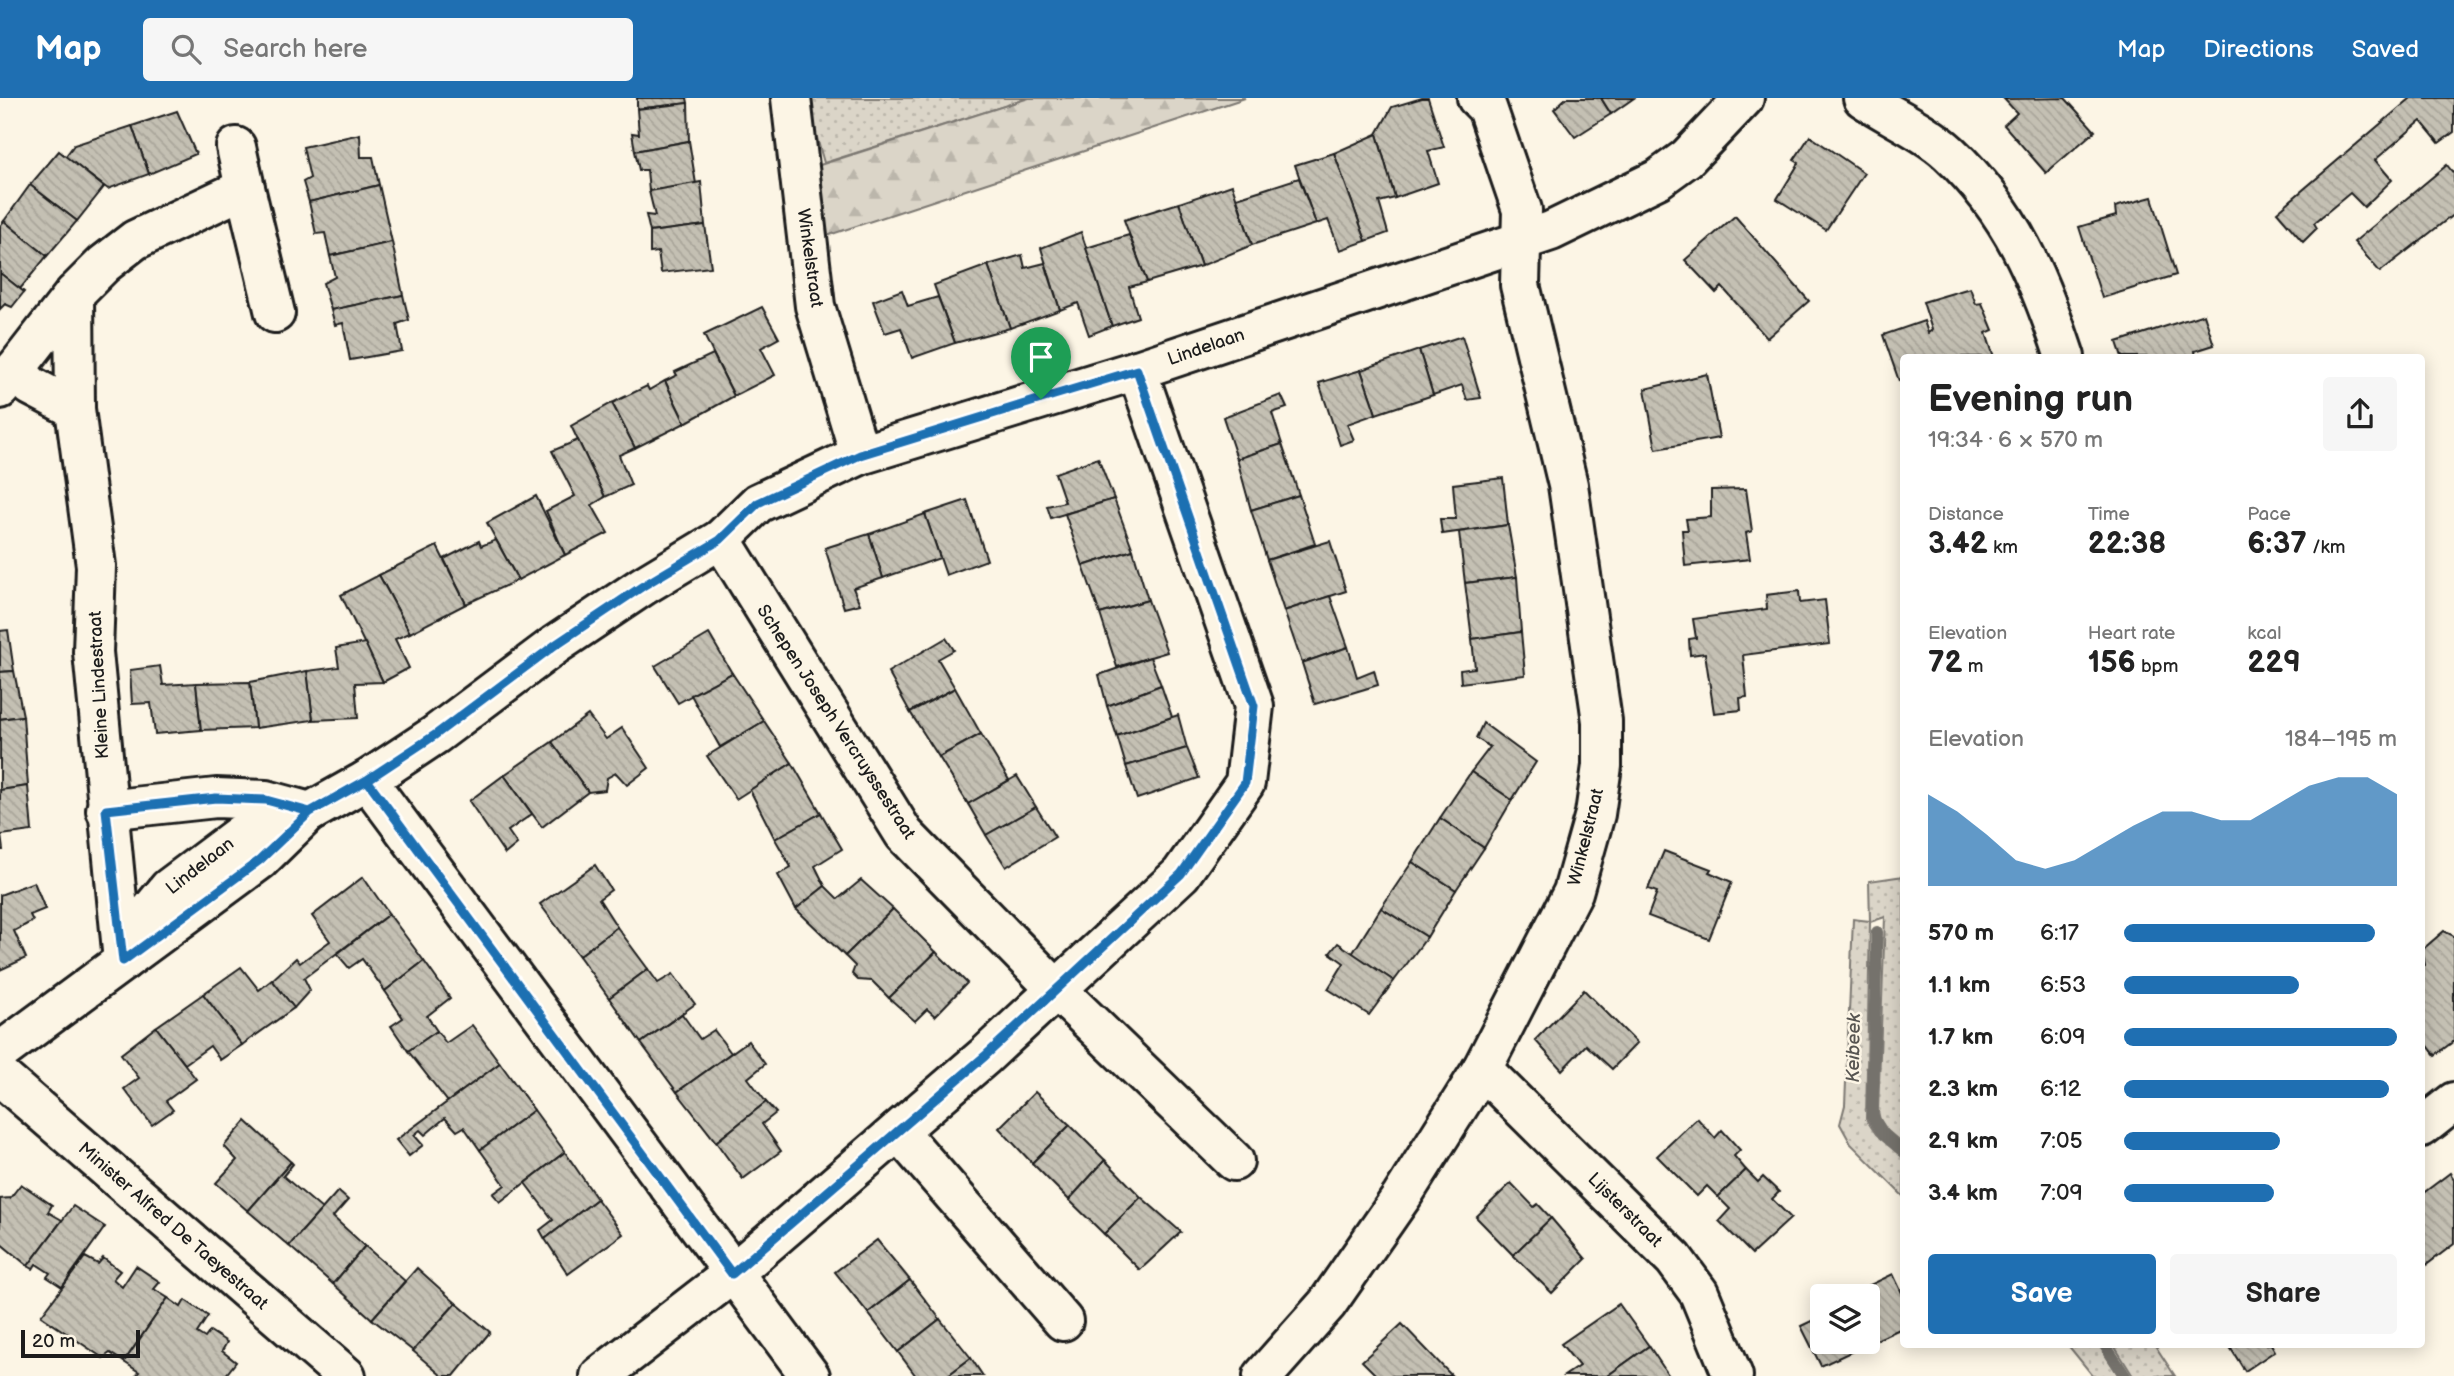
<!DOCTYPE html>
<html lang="en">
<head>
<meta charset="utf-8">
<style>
  body { margin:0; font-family:"Balsamiq Sans",sans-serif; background:#f6f6f6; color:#222; height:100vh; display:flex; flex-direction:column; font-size:26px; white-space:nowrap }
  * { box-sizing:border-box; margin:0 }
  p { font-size:23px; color:#767676 }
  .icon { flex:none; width:38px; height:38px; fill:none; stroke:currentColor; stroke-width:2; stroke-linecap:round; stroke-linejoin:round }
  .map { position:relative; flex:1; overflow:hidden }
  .side { position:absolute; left:1900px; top:256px; width:525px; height:994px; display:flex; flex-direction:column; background:#fff; border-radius:7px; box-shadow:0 4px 18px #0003 }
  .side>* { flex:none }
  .buttons { position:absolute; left:1810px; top:1186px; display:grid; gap:14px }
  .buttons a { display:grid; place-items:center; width:70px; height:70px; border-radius:7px; background:#fff; box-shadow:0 4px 18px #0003; font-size:35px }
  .scale { position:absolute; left:21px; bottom:18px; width:119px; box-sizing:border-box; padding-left:7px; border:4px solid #1c1c1c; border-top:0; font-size:19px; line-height:24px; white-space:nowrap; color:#1c1c1c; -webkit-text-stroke:5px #fcf5e5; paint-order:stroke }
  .pin { position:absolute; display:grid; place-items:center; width:60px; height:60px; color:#fff; margin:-72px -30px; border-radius:50% 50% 50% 0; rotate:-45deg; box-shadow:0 0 7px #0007 }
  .pin .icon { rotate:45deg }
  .round { display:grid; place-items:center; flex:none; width:74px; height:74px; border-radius:7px; background:#f6f6f6 }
  .head { display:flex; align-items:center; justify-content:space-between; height:119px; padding:0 28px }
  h1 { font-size:38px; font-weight:800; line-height:52px }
  .figures { display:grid; grid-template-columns:repeat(3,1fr); gap:10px; height:119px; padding:7px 28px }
  .figures div { display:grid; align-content:center }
  .figures b { font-size:30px; font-weight:800 }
  .figures small { font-size:19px; font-weight:400 }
  .figures p { font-size:19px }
  .chart { height:196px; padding:14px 28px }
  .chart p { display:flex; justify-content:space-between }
  .chart svg { width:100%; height:126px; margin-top:7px; fill:#1f6fb2; opacity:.7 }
  .cta { display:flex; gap:14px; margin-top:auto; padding:14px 28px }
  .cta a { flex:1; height:80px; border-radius:7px; background:#1f6fb2; color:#fff; font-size:28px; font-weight:800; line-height:80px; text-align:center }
  .cta a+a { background:#f6f6f6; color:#222 }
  ul { padding:0 28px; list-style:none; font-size:23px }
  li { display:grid; grid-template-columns:112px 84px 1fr; align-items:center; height:52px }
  li i { height:18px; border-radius:9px; background:#1f6fb2 }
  header { display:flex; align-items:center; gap:42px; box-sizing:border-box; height:98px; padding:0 35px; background:#1f6fb2; color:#fff }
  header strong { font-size:33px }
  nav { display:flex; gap:38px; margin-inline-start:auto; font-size:24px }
  .search { width:490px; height:63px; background:#f6f6f6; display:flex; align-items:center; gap:18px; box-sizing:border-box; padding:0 24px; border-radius:7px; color:#767676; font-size:26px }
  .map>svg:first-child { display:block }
</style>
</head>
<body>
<header>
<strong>Map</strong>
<div class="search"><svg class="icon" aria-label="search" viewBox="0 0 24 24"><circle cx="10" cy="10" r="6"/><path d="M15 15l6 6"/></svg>Search here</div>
<nav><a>Map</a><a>Directions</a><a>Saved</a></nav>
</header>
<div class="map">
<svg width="2454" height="1278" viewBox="0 0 2454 1278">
  <defs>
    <pattern id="grass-dots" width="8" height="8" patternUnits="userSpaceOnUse" patternTransform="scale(1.75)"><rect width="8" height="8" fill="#dbd5c8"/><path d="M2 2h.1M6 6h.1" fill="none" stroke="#bbb6ab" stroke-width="1.8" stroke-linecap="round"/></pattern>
    <pattern id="forest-firs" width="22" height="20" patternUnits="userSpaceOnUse" patternTransform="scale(1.75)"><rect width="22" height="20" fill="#dbd5c8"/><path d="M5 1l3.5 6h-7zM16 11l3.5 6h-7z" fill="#bbb6ab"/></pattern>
    <pattern id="building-back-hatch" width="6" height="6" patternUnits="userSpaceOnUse" patternTransform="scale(1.75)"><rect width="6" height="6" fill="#c4c0b3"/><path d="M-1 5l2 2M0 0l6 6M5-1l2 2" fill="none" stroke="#a8a499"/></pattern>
  </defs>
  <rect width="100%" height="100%" fill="#fcf5e5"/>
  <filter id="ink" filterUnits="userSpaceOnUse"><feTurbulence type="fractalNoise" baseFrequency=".0143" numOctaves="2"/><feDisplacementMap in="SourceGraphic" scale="14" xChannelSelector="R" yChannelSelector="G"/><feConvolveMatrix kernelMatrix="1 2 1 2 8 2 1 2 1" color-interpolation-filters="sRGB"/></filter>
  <g filter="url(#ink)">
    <g fill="url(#grass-dots)" stroke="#7c7872" stroke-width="2">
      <polygon points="806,0 1029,0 824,65"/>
      <polygon points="1904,778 1904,1047 1881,1027 1878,1013 1885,819 1870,824 1866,1021 1876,1036 1904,1060 1904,1099 1851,1046 1840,1026 1845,1007 1853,821 1870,823 1869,783"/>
      <polygon points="2067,1246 2099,1246 2119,1278 2093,1278"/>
      <polygon points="2113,1246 2154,1246 2175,1278 2133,1278"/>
    </g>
    <polygon fill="url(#forest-firs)" stroke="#7c7872" stroke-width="2" points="1029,0 1245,0 814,142 798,74"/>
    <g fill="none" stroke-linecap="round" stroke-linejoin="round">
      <g stroke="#75726c" stroke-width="12">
        <polyline points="1877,834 1872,1018 1884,1037 1904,1054"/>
        <polyline points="2104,1246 2125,1278"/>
      </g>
    </g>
    <g fill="url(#building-back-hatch)" stroke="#1c1c1c" stroke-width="2">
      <polygon points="637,0 687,0 688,5 637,11"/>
      <polygon points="1422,0 1428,0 1444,49 1428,53 1438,85 1395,100 1377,36 1392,9"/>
      <polygon points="1566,0 1601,0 1611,16 1575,39 1554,11"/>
      <polygon points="1601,0 1634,0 1611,16"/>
      <polygon points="2065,0 2095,33 2046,75 2004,27 2017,15 2004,1"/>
      <polygon points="2411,0 2454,0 2454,34 2439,45 2421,23 2375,62 2392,82 2364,109 2350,95 2314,125 2317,130 2303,144 2277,114"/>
      <polygon points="688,5 689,43 635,53 632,35 639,36 637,11"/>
      <polygon points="177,13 196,56 149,76 132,28"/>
      <polygon points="132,28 149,76 108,91 65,59 74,47"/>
      <polygon points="360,36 361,59 373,59 379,87 309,104 303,84 310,80 303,49"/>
      <polygon points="1377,36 1395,100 1379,104 1388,135 1366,143 1334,55"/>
      <polygon points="1810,38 1864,75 1826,132 1777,101 1799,65 1794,62"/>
      <polygon points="689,43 696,86 649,93 647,72 639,72 635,53"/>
      <polygon points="59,53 104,89 77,123 30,87"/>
      <polygon points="1334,55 1366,143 1340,152 1328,122 1316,126 1295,67"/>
      <polygon points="2447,67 2454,76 2454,116 2380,174 2354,144"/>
      <polygon points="1299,80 1316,126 1252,147 1237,100"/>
      <polygon points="701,84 705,127 650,134 646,117 655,118 649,93"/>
      <polygon points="30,87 77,123 47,158 4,123"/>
      <polygon points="379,87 392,144 330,158 325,135 316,136 309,104"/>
      <polygon points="1232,87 1252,147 1201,168 1179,105"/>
      <polygon points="2152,99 2176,177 2102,200 2079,129 2116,118 2115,109"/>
      <polygon points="1179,105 1201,168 1147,184 1124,122"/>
      <polygon points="1735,118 1809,203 1767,240 1722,189 1716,195 1685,162"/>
      <polygon points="4,123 47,158 20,191 0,175 0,128"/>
      <polygon points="705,127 711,169 661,175 658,154 650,155 650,134"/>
      <polygon points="1081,134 1112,228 1089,237 1078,205 1060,212 1041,150"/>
      <polygon points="1129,137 1147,184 1129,189 1138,219 1112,228 1086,150"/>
      <polygon points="392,144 403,197 331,212 323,185 335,179 330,158"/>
      <polygon points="1022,157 1025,170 1045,165 1060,212 1010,230 988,167"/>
      <polygon points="988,167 1010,230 955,245 934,187"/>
      <polygon points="0,175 24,194 12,209 5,206 0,211"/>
      <polygon points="1970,190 1976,206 1982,205 1993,232 1986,235 1994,259 1904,259 1904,281 1899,283 1883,237 1924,223 1928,235 1932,232 1923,204"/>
      <polygon points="902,192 908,208 938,199 955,245 912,260 901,230 885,235 873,203"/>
      <polygon points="403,197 409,222 397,226 402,253 350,262 343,225 335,227 331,212"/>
      <polygon points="762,209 779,240 761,250 775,277 734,298 704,237"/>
      <polygon points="2204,216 2214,247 2195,253 2196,259 2122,259 2117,244"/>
      <polygon points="1462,238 1481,300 1467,302 1462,287 1433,297 1419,252"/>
      <polygon points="1419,252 1433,297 1376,316 1361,272"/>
      <polygon points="713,256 734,298 685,325 665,283 677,277 675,274"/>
      <polygon points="1361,272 1376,316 1347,326 1354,342 1340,347 1319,285"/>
      <polygon points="1707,276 1719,340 1656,351 1645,291"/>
      <polygon points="665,283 685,325 635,350 612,305 647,288 649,292"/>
      <polygon points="1281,297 1287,310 1272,315 1282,346 1237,361 1223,319"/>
      <polygon points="612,305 635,350 619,357 631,387 605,399 571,328"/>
      <polygon points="578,342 605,399 592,407 608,435 565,457 546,413 575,398 552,353"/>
      <polygon points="1282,346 1299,397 1251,412 1237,361"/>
      <polygon points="1098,360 1114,401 1051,420 1047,408 1065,404 1055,375"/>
      <polygon points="1503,380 1508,427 1442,436 1440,421 1456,421 1453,386"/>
      <polygon points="1746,391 1752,433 1746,435 1750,461 1685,468 1682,432 1688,432 1686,421 1711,419 1711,392"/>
      <polygon points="1299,397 1315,446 1267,462 1251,412"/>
      <polygon points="536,398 565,457 518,482 487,425"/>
      <polygon points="1114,401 1133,452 1083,468 1065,416"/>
      <polygon points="967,402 987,462 946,477 925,416"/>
      <polygon points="925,416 940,460 883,480 869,436"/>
      <polygon points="1508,427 1517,479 1465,485 1459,434"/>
      <polygon points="869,436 883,480 853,490 860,506 844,510 825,450"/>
      <polygon points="496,442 518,482 466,506 444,461 479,443 481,448"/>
      <polygon points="1330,443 1346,493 1284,513 1267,462"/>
      <polygon points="437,448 466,506 410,535 379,477"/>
      <polygon points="1133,452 1148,502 1100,516 1083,468"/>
      <polygon points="379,477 410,535 395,541 409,570 383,584 341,497"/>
      <polygon points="1517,479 1521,534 1472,541 1465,485"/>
      <polygon points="1799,493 1800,505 1825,502 1830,546 1743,557 1747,599 1740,600 1741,612 1714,615 1705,555 1690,557 1689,541 1696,540 1693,521 1767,511 1766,497"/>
      <polygon points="1330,498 1348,549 1302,565 1284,513"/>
      <polygon points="1148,502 1167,554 1117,569 1100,516"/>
      <polygon points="8,532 14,573 0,574 0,533"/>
      <polygon points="1521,534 1525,577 1461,585 1460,572 1475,570 1472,541"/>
      <polygon points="709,536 732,575 678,605 655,568"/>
      <polygon points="946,540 954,552 938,561 955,590 910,614 888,574"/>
      <polygon points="365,545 383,584 355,585 358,620 313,622 307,573 339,569 336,550"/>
      <polygon points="1348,549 1357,579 1374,572 1378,587 1315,606 1302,565"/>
      <polygon points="1150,559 1161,587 1107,608 1099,577"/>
      <polygon points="160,568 163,587 196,585 201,632 155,636 151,605 132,606 130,572"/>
      <polygon points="14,573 23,618 0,621 0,574"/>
      <polygon points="307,573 313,622 255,630 250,584"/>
      <polygon points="732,575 764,623 720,649 691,597"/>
      <polygon points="250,584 255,630 201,632 196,585"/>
      <polygon points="1161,587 1172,619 1117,638 1107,608"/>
      <polygon points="955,590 981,636 939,659 910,614"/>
      <polygon points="588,617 606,641 622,630 649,670 627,687 616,675 607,680 605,692 588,694 552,644"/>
      <polygon points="1178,617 1187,650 1126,668 1117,638"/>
      <polygon points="23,618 28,688 0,692 0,621"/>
      <polygon points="764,623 792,665 736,701 707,658"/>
      <polygon points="1483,625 1536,664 1512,702 1471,674 1490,649 1476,640"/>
      <polygon points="981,636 1009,682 968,706 939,659"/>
      <polygon points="552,644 588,694 542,729 504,677"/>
      <polygon points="1187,650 1199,680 1137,701 1126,668"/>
      <polygon points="792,665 821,715 775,741 750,692"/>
      <polygon points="1471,674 1512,702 1484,750 1440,720"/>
      <polygon points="504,677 532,716 508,733 517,746 505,756 469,703"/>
      <polygon points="1017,678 1036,709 986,737 968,706"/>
      <polygon points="28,688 32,733 1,737 3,752 0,752 0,692"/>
      <polygon points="1036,709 1055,739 1006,769 986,737"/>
      <polygon points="821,715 842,751 815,768 825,788 796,811 778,777 791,769 775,741"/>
      <polygon points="1440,720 1484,750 1456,792 1412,764"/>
      <polygon points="1664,753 1711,771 1709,774 1732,784 1709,841 1648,818 1657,794 1648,791"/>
      <polygon points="1412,764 1456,792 1427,839 1381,810"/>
      <polygon points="595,767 611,792 599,801 617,829 579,858 540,806"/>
      <polygon points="363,779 389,816 304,880 310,892 294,910 272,882 296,860 300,865 330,843 312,818"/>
      <polygon points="861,782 893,811 845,858 796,811 825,788 838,801"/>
      <polygon points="34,784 45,811 30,817 33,823 14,833 26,860 0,872 0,797"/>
      <polygon points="1381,810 1427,839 1394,883 1352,856"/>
      <polygon points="893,811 936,854 889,900 872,883 858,882 852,876 855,868 845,858"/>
      <polygon points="389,816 424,863 385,893 362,861 349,870 337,856"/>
      <polygon points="617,829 648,871 609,900 579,858"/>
      <polygon points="2444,833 2454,838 2454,943 2435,957 2422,940 2422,869 2425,867 2422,852"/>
      <polygon points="1338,845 1394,883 1369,917 1328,891 1344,865 1330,855"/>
      <polygon points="936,854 967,885 935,918 927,911 915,923 889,900"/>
      <polygon points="424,863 450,900 427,918 437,933 408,953 391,928 403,920 385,893"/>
      <polygon points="241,869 259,892 272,882 294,910 242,947 203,896"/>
      <polygon points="648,871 658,885 673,876 695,906 641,945 609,900"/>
      <polygon points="1584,892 1637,945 1612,971 1586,947 1562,972 1535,942"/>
      <polygon points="203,896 242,947 220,962 210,948 185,966 156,929"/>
      <polygon points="682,916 700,941 714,932 731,955 677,994 641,945"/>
      <polygon points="472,927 500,965 448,1004 408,953 437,933 446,945"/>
      <polygon points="156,929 196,981 166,1003 173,1012 152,1027 124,991 139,980 121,956"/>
      <polygon points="748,943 765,966 748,980 766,1004 716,1044 677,994"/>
      <polygon points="500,965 534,1012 480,1052 464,1029 457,1033 445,1020 425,1037 420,1032 414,1037 423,1047 409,1058 396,1042"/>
      <polygon points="1035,994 1070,1027 1032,1065 999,1030"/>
      <polygon points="766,1004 776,1015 762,1026 781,1053 743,1081 716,1044"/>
      <polygon points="534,1012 565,1054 500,1104 493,1096 505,1087 480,1052"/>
      <polygon points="1697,1020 1715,1040 1722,1032 1740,1052 1734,1058 1746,1072 1718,1099 1707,1088 1697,1098 1657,1058"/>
      <polygon points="246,1023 291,1064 248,1113 216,1085 237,1062 224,1048"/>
      <polygon points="1070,1027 1105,1062 1069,1102 1032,1065"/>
      <polygon points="565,1054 597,1101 545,1141 540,1132 553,1122 525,1085"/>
      <polygon points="1105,1062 1141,1099 1104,1136 1069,1102"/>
      <polygon points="291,1064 293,1066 283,1078 322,1111 289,1148 248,1113"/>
      <polygon points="1746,1072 1758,1084 1763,1079 1779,1094 1772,1101 1791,1120 1752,1156 1719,1123 1730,1111 1718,1099"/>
      <polygon points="2450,1075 2454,1081 2454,1146 2425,1168 2422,1164 2422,1096"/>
      <polygon points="1511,1085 1534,1109 1538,1106 1551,1120 1513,1157 1476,1119"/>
      <polygon points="21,1086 52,1107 48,1114 62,1122 28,1168 0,1145 0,1101 10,1100"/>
      <polygon points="338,1093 348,1102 333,1119 365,1148 333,1186 289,1148"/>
      <polygon points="1141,1099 1181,1134 1140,1172 1104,1136"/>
      <polygon points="597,1101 623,1136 568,1176 545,1141"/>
      <polygon points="73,1108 105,1129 62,1189 47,1179 50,1175 36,1166 33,1171 28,1168"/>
      <polygon points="1551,1120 1586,1161 1552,1195 1513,1157"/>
      <polygon points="877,1142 910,1182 868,1215 835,1174"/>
      <polygon points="365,1148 405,1183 372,1221 333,1186"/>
      <polygon points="85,1159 98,1166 103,1160 120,1173 113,1181 122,1189 136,1168 160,1184 154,1191 168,1200 124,1264 110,1255 103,1260 41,1218"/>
      <polygon points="417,1170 456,1205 413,1253 372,1221"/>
      <polygon points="1893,1176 1904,1199 1904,1229 1821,1268 1801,1228 1818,1220 1815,1213 1822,1210 1822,1244 1867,1244 1867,1199 1845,1199"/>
      <polygon points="910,1182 940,1221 898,1254 868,1215"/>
      <polygon points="168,1200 181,1209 185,1202 208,1218 197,1235 205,1240 210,1233 227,1244 222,1253 236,1264 225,1278 136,1278 139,1274 124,1264"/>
      <polygon points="456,1205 490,1234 454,1278 442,1278 413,1253"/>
      <polygon points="1619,1206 1649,1248 1607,1278 1564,1278 1579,1268 1561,1246"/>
      <polygon points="940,1221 971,1260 947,1278 916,1278 898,1254"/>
      <polygon points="1402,1226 1452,1278 1377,1278 1362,1263"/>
      <polygon points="2228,1246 2271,1246 2275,1253 2245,1273"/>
      <polygon points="1649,1248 1669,1278 1607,1278"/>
      <polygon points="971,1260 983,1278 947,1278"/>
    </g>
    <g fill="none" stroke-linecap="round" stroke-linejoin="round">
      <g stroke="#1c1c1c" stroke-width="44">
        <g id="minor">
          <polyline points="791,0 815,208 860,357"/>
          <path d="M 1863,0 C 1890,18 1925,33 1949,55 C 2012,114 2039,180 2065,259"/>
          <polyline points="236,49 245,90"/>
          <polyline points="15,271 31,288 75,311"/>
          <polyline points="0,291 74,196"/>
          <polyline points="721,441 904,736 1057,892 1234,1063"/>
          <polyline points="367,682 810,1278"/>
          <polyline points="106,712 216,700 266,702 310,714"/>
          <polyline points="123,863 141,824 169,790 241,736 310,714 367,682 435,637 555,547 643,488 721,441 758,405 860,357 1137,272 1551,133 1658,81 1687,60 1744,0"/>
          <polyline points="123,863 93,554 96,468 75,311 74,196 104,166 135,142 245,90 275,215"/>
          <polyline points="0,954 260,762 303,720"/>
          <polyline points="1482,971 1674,1161 1699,1195 1733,1278"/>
          <polyline points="0,978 346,1278"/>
          <polyline points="2422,1029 2454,1004"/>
          <polyline points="898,1033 1063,1223"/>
          <polyline points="600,1278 732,1176 985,958 1181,776 1245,685 1254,608 1137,272"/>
          <polyline points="1263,1278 1327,1206 1402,1098 1482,971 1573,794 1595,716 1602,668 1602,623 1568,387 1520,187 1522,112 1487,10 1477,0"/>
        </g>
      </g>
      <use href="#minor" stroke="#fcf5e5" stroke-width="38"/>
    </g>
  </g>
  <g fill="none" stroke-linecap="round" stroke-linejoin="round" filter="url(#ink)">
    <g stroke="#fff" stroke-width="14">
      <polyline id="route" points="1041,301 860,357 758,405 720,442 643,488 555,547 435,637 367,682 310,714 266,702 216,700 106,712 123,863 260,762 310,714 367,682 732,1176 985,958 1181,776 1245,685 1254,608 1137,272 1041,301"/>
    </g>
    <use href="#route" stroke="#1f6fb2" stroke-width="9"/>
  </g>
  <g text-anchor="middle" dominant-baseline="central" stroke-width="5" stroke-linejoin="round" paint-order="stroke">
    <g font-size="18" fill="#1c1c1c" stroke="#fcf5e5">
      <text transform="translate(810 160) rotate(82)">Winkelstraat</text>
      <text transform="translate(1206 249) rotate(-19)">Lindelaan</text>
      <text transform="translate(99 587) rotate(-93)">Kleine Lindestraat</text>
      <text transform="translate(836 624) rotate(57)">Schepen Joseph Vercruyssestraat</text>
      <text transform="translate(1586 739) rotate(-76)">Winkelstraat</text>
      <text transform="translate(200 768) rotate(-38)">Lindelaan</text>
      <text transform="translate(1625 1112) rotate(45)">Lijsterstraat</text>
      <text transform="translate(173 1128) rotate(41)">Minister Alfred De Taeyestraat</text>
    </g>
    <g font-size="19" font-style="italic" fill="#575551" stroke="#fcf5e5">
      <text transform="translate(1854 950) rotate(-89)">Keibeek</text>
    </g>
  </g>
</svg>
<div class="buttons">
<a><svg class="icon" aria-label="layers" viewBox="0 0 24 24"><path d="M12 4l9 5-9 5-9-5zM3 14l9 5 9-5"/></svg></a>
</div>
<div class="scale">20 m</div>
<div class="pin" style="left:1041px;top:301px;background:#1e9e55"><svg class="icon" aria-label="arrive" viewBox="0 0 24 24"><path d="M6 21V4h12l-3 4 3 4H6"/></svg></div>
<section class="side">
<div class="head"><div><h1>Evening run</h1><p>19:34 · 6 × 570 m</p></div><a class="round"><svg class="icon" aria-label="share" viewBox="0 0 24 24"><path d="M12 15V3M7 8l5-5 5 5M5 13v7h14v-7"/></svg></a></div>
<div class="figures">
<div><p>Distance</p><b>3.42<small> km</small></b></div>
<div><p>Time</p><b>22:38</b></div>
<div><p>Pace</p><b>6:37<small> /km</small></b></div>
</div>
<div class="figures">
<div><p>Elevation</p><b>72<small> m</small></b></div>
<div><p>Heart rate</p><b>156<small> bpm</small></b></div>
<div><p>kcal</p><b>229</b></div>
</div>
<div class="chart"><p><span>Elevation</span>184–195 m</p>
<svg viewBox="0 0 160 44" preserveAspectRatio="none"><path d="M0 44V12L10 18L20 26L30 35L40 38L50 35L60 29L70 23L80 18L90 18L100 21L110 21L120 15L130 9L140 6L150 6L160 12V44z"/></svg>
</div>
<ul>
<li><b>570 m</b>6:17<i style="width:92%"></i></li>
<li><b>1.1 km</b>6:53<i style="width:64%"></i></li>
<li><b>1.7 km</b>6:09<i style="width:100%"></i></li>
<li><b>2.3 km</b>6:12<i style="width:97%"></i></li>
<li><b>2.9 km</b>7:05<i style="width:57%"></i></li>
<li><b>3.4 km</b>7:09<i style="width:55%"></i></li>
</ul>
<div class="cta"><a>Save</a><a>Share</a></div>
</section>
</div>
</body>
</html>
